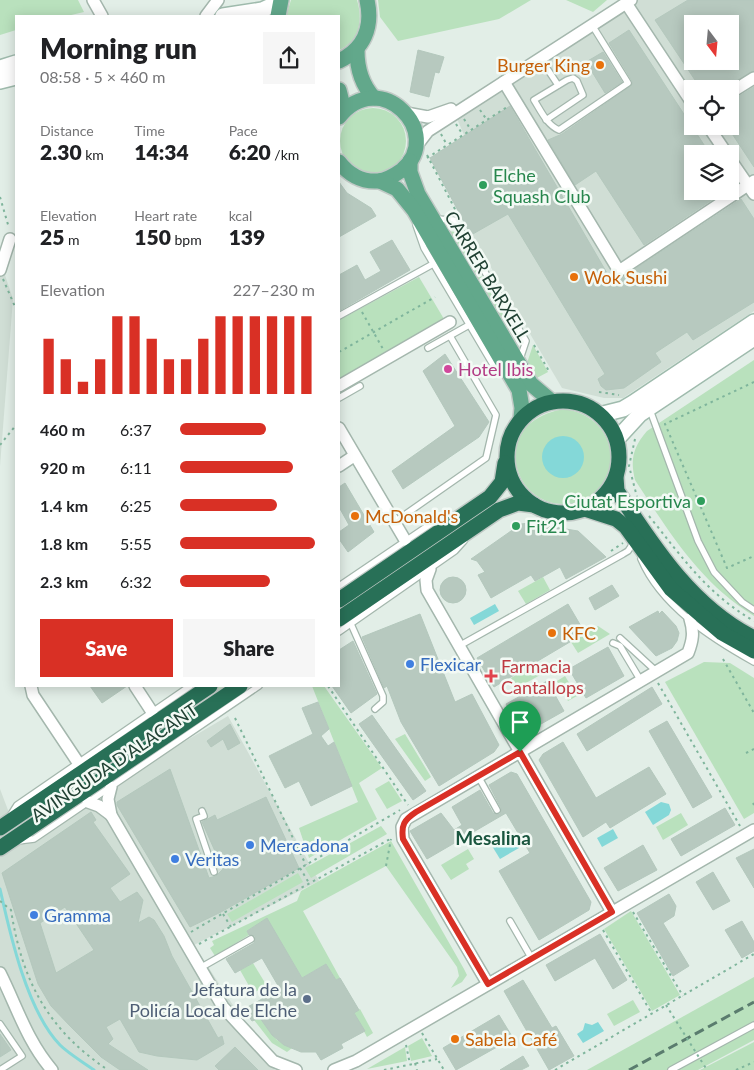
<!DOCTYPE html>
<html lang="en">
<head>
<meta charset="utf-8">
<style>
  body { margin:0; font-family:Lato,sans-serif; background:#f6f6f6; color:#202124; height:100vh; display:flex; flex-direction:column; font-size:19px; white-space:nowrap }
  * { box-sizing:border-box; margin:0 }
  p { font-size:16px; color:#757577 }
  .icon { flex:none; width:28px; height:28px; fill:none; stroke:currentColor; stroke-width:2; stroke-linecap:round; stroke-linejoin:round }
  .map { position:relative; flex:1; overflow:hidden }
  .panel { position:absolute; left:15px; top:15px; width:325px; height:672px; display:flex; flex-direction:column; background:#fff; border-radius:0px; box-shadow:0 2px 12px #0003 }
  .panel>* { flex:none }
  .needle { width:32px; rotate:164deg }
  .fabs { position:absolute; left:684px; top:15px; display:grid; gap:10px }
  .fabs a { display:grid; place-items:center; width:55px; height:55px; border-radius:0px; background:#fff; box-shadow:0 2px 12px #0003; font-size:25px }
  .pin { position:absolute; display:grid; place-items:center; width:42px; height:42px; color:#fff; margin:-51px -21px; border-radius:50% 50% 50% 0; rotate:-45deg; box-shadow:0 0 5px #0007 }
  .pin .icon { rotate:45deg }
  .round { display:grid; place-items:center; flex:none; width:52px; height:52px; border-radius:0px; background:#f6f6f6 }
  .overview { display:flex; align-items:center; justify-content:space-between; height:85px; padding:0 25px }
  h1 { font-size:28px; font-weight:800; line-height:38px }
  .figures { display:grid; grid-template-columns:repeat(3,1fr); gap:8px; height:85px; padding:5px 25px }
  .figures div { display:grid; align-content:center }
  .figures b { font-size:21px; font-weight:800 }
  .figures small { font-size:14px; font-weight:400 }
  .figures p { font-size:14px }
  .chart { height:140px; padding:10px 25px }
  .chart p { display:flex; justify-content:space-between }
  .chart svg { width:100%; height:90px; margin-top:5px; stroke:#d93025; stroke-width:6 }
  .action { display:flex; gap:10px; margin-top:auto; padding:10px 25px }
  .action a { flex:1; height:58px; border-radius:0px; background:#d93025; color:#fff; font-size:20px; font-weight:800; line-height:58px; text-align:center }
  .action a+a { background:#f6f6f6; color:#202124 }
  ul { padding:0 25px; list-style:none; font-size:16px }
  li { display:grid; grid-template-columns:80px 60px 1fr; align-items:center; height:38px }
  li i { height:12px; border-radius:6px; background:#d93025 }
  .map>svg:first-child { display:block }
</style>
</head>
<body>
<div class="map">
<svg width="754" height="1070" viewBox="0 0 754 1070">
  <rect width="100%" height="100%" fill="#e2eee7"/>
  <g fill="#d0ded5" fill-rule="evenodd">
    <path d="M 631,0 L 754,0 L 754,311 L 623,398 L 604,398 L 562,388 L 460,215 L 430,158 L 464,135 L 455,114 ZM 692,24 L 730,24 L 730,61 L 692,61 ZM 692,89 L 730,89 L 730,126 L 692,126 ZM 692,154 L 730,154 L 730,191 L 692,191 Z"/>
    <polygon points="3,269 13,299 0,466 0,272"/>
    <polygon points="228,716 319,881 194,945 275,1070 0,1070 0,789 19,839"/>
  </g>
  <g fill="#b9e1bd">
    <polygon points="0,0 78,0 84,12 67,16 16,16 16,30 0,35"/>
    <path d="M 291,0 L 357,0 C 363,20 360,41 339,50 L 339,16 L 286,16 Z"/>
    <polygon points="378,0 531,0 499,19 398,41 380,17"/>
    <polygon points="566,0 607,0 593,12"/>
    <circle cx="373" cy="141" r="33"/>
    <polygon points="446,231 456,232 516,337 516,350"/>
    <polygon points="419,277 444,319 339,381 339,320"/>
    <polygon points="533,345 548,372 535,379 527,363"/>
    <path d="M 754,360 L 754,616 C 700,583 669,532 635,480 C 630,460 633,447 647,431 Z"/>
    <path d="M 566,409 C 638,424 615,515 553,503 C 536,499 523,487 518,471 C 505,436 535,412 566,409 Z"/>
    <polygon points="543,577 550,590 526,604 518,591"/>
    <polygon points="598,626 610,634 578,653 571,642"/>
    <polygon points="704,662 730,663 754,678 754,813 744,819 665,682"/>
    <polygon points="536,663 542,674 517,688 511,678"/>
    <polygon points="565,676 577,696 568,701 557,681"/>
    <polygon points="220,686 231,686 0,844 0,836"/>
    <polygon points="312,686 324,686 382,768 359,783 377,819 309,858 299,828 358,802"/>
    <polygon points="405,734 431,777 425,781 395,739"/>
    <polygon points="389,781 402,801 387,809 375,789"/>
    <polygon points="681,813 688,825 663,840 656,827"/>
    <polygon points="381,826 387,834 311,878 305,868"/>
    <polygon points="391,841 464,969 467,975 462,982 451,988 459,976 457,967 386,866 303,911 340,978 336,980 326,964 302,978 267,919 247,931 249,935 215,956 210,948 214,945 212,941 297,901 301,891"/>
    <polygon points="468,849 474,859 466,864 469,869 451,880 441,865"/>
    <polygon points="298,873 303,882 232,922 227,914"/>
    <polygon points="631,911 680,995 652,1011 604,929"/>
    <polygon points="253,963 267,986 253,993 240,970"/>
    <polygon points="754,977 754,1040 698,1070 587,1070"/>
    <polygon points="633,1000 640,1012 614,1026 607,1014"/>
    <polygon points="360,1009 373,1033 367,1037 354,1013"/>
    <polygon points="260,1018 277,1040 292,1048 287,1052 272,1043 254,1020"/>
    <polygon points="422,1038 432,1056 411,1061 408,1046"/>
    <polygon points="754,1042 754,1070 700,1070"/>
    <polygon points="405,1047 407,1061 367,1069"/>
  </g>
  <g fill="#84d8d8">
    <circle cx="563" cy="457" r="21"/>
    <polygon points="495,604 499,611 474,625 470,618"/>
    <polygon points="661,802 669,804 671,810 669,815 653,825 645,812"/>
    <polygon points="613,829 618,838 602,847 597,838"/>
    <polygon points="512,835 519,848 500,859 492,846"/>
    <polygon points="598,1022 604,1031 583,1043 577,1034 583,1030 585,1023 592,1025"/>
  </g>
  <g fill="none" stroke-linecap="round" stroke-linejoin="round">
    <path stroke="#84d8d8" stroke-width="3" d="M 0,889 C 10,934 27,1011 60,1045 C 69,1054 83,1062 94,1070"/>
  </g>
  <g fill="#b7c9bf" stroke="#b4c8bd" fill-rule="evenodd">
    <path d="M 688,0 L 754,0 L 754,71 L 724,89 L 701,89 L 655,20 ZM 692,24 L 730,24 L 730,61 L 692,61 Z"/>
    <polygon points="629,30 710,154 692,154 692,191 725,191 644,245 596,171 575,185 548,140 562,134 632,85 632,81 609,43"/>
    <polygon points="418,50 444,57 439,73 435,72 429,97 410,92"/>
    <polygon points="603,52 622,82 605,93 586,62"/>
    <polygon points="754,87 754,167 727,126 730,126 730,102"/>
    <polygon points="510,106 611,280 623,277 741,199 754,219 754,302 693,340 687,332 655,353 661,362 624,388 606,390 601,386 598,379 605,374 508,214 471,235 430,158"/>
    <polygon points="339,182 347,193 371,208 376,216 339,237"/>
    <polygon points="392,240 410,270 339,311 339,275 357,265 365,280 381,271 370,252"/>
    <polygon points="445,354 489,422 479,437 403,489 392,471 455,426 423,371"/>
    <polygon points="345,483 374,532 348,552 339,539 339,532 349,525 339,507 339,487"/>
    <polygon points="529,523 578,531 606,557 566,579 560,567 535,581 531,575 491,598 478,575 485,572 477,561 471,559 521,524"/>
    <circle cx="453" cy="590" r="13"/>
    <polygon points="612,585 619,596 595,610 589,598"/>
    <polygon points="568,604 585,633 494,687 477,658"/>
    <polygon points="658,611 659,614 662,611 676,626 679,633 677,641 672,648 656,656 629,627"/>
    <polygon points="420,614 455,702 472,694 499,745 494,752 439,786 401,722 387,686 384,688 362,637"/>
    <polygon points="353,641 377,694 351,713 332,686 339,686 339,650"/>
    <polygon points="608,647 624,676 586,698 569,669"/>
    <polygon points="547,681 564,711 525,733 522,732 506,704"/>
    <polygon points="90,686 127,686 102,703"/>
    <polygon points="652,687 662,704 587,751 577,734"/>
    <polygon points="318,702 329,729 321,736 328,746 334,742 352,786 311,806 299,781 285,788 269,756 313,734 302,708"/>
    <polygon points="372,715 426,791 413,800 359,724"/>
    <polygon points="667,721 712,797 693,808 649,731"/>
    <polygon points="230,724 240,743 228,750 223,739 211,747 207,741"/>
    <polygon points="563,742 596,798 649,767 666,794 610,828 606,822 583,837 539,760 543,754"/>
    <polygon points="170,769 209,878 216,876 223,869 202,822 215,815 217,820 266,797 299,868 221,912 190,927 117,805 117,802"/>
    <polygon points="511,772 517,774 591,902 589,910 539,940 499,871 530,853 506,813 427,859 410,831 441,813 454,830 462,825 452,807 480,790 493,813 500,814 501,808 489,785"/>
    <polygon points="725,808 735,825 681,856 671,839"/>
    <path d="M 91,812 L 96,820 L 93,822 L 130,874 L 110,888 L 120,902 L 137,892 L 143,900 L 138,923 L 149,917 L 154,920 L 164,936 L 172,956 L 218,1038 L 222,1036 L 224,1044 L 197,1060 L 157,1056 L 139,1052 L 120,1019 L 106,1027 L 113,1039 L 108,1044 L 148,1070 L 120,1070 L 101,1057 L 70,1026 L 51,1006 L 38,984 L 2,873 ZM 65,907 L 94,950 L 56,973 L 40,923 Z"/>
    <polygon points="643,845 657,870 618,891 604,868"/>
    <polygon points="754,849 754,888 736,858"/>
    <polygon points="713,872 730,901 713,910 696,882"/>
    <polygon points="669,894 676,906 674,916 663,923 689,966 673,976 637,913"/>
    <polygon points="267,918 302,978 326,964 336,980 340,978 359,1010 354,1013 365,1031 341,1044 343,1048 321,1060 316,1052 301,1052 284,1045 272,1035 260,1018 252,1021 244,1009 280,989 262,958 235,973 226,959 254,943 255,936 249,935 247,931"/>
    <polygon points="742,921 754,942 754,951 742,958 725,930"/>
    <polygon points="600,934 627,980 613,989 595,958 555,981 546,965"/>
    <polygon points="523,980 552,1028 556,1026 574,1056 549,1070 504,991"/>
    <polygon points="499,1015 513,1038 456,1070 443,1048"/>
    <polygon points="0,1034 11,1050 0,1057"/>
    <polygon points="235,1047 258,1070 219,1070 215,1066"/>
    <polygon points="523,1056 529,1066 521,1070 500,1070"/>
  </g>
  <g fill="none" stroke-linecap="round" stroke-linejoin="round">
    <g stroke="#a4b7ad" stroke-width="8">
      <g id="lane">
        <polyline points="540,58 558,85"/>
        <path d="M 546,120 L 583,95 L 577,81 L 573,78 L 567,80 L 534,100 C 541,111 547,125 559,130 L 628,83 L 592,25"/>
        <polyline points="435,219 454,220 526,341 520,359"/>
        <polyline points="416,225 424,248 495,368 504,371"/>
        <polyline points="339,316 433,264"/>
        <polyline points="428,348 469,325"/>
        <polyline points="339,398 360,386"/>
        <polyline points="650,410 698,541 714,572 742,602 754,610"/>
        <polyline points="393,523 486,458 496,415 450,336"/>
        <path d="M 641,559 C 661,606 711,638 754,662"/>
        <polyline points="339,586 432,523 452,519"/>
        <polyline points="351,624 383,696 383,702 375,709"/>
        <polyline points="339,632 455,551 464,541"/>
        <polyline points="620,638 657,672"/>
        <polyline points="613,643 620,646 641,681"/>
        <polyline points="459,646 623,554 628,551 634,542"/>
        <polyline points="478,776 497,810"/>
        <polyline points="202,811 204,816 196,819 214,872"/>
        <polyline points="10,816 17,805 190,686"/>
        <polyline points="18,841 34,839 259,686"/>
        <polyline points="510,921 532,959"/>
        <polyline points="200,968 251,939"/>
        <polyline points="0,1024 22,1056 0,1070"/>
        <polyline points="671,1070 754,1025"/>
      </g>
    </g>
    <g stroke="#a4b7ad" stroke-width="14">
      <g id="street">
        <polyline points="93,0 102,16"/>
        <polyline points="626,3 692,103"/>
        <polyline points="206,16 218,0"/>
        <polyline points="504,82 619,271 754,181"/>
        <polyline points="730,93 754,78"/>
        <polyline points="406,113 428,117 451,109"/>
        <polyline points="708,126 727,154"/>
        <polyline points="415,148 428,131 631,0"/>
        <polyline points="730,159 754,194"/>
        <polyline points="0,270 10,239"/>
        <polyline points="339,386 450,322"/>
        <polyline points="339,428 405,540"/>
        <polyline points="339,466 354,456"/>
        <polyline points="430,569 426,580 427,590 612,912"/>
        <polyline points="31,686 33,695 79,764"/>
        <polyline points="135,686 152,712"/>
        <polyline points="111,787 108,799 111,815 223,1007 273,1061 296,1070"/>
        <polyline points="88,802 99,806 111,815"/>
        <path d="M 0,973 C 17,1007 27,1041 52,1070"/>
        <path d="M 488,984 L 403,839 L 402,827 L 406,819 L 688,653 C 693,640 694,632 690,619"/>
        <polyline points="334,1070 356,1061 754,830"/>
      </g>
    </g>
    <g stroke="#9fbbad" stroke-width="18">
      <g id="secondary">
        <polyline points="223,16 262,10 280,2"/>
        <polyline points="0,68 16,63"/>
        <polyline points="0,81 16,77"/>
        <polyline points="603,414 623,409 633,403 754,322"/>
        <polyline points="617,439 640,414 754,338"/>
      </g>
    </g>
    <g stroke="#c1cac6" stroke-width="18">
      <g id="primary">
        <polyline points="278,16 281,0"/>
        <path d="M 357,50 C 357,68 361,84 374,98"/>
        <path d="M 339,61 C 364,49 373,27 367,0"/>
        <polyline points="339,90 342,102 339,116"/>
        <path d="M 339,117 C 379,65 446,133 402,170 C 395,175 387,180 378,181 C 362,182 349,175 339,162"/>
        <polyline points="410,161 410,172 418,194 531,384 551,401"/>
        <polyline points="380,181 397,189 414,210 519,390 522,408 521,418"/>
      </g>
    </g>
    <g stroke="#c1cac6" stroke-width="18">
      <g id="highway">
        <circle cx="563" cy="457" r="56"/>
        <path d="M 616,477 L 617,491 C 654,547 692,607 754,638"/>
        <polyline points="585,509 616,519 626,527 671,589 722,633 754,651"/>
        <polyline points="339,600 490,497 502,482 505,463"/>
        <polyline points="339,619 499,510 518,503 534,505"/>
        <polyline points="0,828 210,686"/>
        <polyline points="0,848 240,686"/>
      </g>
    </g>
    <g stroke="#7fb59c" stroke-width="2" stroke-dasharray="2.5 4" stroke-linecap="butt">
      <polyline points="480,110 487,120"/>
      <polyline points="464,119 471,130"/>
      <polyline points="456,124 463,135"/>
      <polyline points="441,134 447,145"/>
      <polyline points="427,155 457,213"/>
      <polyline points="427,158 507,107"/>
      <polyline points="0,197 9,228"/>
      <polyline points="3,279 16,309"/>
      <polyline points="362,312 383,349"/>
      <polyline points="534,345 550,373"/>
      <polyline points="339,352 435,297"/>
      <polyline points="754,382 665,424 727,568 754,556"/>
      <polyline points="599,392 619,395"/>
      <polyline points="635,439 629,466 637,497"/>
      <polyline points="0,445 16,425"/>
      <path d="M 649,516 C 683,558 706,593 754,621"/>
      <polyline points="611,551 623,543"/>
      <polyline points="723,659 754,713"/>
      <polyline points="658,683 740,826"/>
      <polyline points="328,686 408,805"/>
      <polyline points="235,718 306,865"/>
      <polyline points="746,753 754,749"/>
      <polyline points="753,803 754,805"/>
      <polyline points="386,866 391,839"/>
      <polyline points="300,868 309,883"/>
      <path d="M 0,901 L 11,910 C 22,981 48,1030 108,1070"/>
      <polyline points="633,912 683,996"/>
      <polyline points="223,914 231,927"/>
      <polyline points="603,930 652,1014"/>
      <polyline points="191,932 400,810"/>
      <polyline points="199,944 392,838"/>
      <polyline points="422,1033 444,1070"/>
      <polyline points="406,1045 410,1064"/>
      <polyline points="415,1063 417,1070"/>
      <polyline points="384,1070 437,1059"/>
      <polyline points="555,1070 754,954"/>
      <polyline points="736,1070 754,1062"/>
    </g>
    <use href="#lane" stroke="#fff" stroke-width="5.5"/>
    <use href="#street" stroke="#fff" stroke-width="11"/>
    <use href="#secondary" stroke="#fff" stroke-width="15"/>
    <use href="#primary" stroke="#62a88b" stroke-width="15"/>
    <use href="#highway" stroke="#287057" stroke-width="15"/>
    <polyline stroke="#5a7c6e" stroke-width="3" stroke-dasharray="10 5" stroke-linecap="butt" points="629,1070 754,1002"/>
    <polyline stroke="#7fb59c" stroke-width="2" stroke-dasharray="2.5 4" stroke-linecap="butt" points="666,1005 707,1070"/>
  </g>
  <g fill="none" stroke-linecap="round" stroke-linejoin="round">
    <g stroke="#fff" stroke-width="10">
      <path id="route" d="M 520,752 L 612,912 L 488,984 L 403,839 C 401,825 404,820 416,812 Z"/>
    </g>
    <use href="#route" stroke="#d93025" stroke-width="6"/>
  </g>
  <g fill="#e8710a" stroke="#f3faf5" stroke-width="2">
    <circle cx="600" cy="65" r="5"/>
    <circle cx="574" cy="277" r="5"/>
    <circle cx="355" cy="516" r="5"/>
    <circle cx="552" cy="633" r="5"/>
    <circle cx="455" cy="1039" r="5"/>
  </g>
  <g fill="#2e9e5b" stroke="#f3faf5" stroke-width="2">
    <circle cx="483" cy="185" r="5"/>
    <circle cx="701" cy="501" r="5"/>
    <circle cx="516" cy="526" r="5"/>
  </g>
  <circle fill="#d1479c" stroke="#f3faf5" stroke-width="2" cx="448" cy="369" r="5"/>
  <g fill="#3f7fe0" stroke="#f3faf5" stroke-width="2">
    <circle cx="410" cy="664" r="5"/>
    <circle cx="250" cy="845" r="5"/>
    <circle cx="175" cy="859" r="5"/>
    <circle cx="34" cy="915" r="5"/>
  </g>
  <path fill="#e0444e" stroke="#f3faf5" stroke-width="2" d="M488.5 668.5h5v5h5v5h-5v5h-5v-5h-5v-5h5z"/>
  <circle fill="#5c6f8a" stroke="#f3faf5" stroke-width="2" cx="307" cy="999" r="5"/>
  <g text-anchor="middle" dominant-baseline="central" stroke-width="5" stroke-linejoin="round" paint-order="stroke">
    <g font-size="18" fill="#c56008" stroke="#f3faf5" text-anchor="start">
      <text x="590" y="65" text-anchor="end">Burger King</text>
      <text x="584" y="277">Wok Sushi</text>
      <text x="365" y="516">McDonald's</text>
      <text x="562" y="633">KFC</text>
      <text x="465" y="1039">Sabela Café</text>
    </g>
    <g font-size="18" fill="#27864d" stroke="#f3faf5" text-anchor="start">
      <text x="493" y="175">Elche<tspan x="493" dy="21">Squash Club</tspan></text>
      <text x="691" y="501" text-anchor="end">Ciutat Esportiva</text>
      <text x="526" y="526">Fit21</text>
    </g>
    <g font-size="18" fill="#204133" stroke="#f3faf5">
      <text transform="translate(488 276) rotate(59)">CARRER BARXELL</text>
      <text transform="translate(114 762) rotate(-34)">AVINGUDA D'ALACANT</text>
    </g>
    <g font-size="18" fill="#b23c85" stroke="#f3faf5" text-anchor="start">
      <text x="458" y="369">Hotel Ibis</text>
    </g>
    <g font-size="18" fill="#366cbe" stroke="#f3faf5" text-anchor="start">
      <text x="420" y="664">Flexicar</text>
      <text x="260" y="845">Mercadona</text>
      <text x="185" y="859">Veritas</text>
      <text x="44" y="915">Gramma</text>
    </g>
    <g font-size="18" fill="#be3a42" stroke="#f3faf5" text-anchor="start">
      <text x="501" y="666">Farmacia<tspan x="501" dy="21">Cantallops</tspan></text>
    </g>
    <g font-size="18" fill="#4e5e75" stroke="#f3faf5" text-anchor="end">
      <text x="297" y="989">Jefatura de la<tspan x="297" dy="21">Policía Local de Elche</tspan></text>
    </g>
    <g font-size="19" font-weight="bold" fill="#19553e" stroke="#f3faf5">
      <text x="493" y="837">Mesalina</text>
    </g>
  </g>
</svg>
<div class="fabs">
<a><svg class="needle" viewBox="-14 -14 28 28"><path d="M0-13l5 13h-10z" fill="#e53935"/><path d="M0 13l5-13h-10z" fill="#757577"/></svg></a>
<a><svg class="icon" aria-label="locate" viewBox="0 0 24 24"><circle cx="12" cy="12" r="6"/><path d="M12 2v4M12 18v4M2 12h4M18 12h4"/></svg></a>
<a><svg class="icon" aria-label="layers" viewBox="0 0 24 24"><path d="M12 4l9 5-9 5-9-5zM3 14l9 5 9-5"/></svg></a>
</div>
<div class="pin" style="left:520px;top:752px;background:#1e9e55"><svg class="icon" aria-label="arrive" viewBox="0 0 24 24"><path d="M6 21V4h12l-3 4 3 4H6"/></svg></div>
<section class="panel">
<div class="overview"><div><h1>Morning run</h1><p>08:58 · 5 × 460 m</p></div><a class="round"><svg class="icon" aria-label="share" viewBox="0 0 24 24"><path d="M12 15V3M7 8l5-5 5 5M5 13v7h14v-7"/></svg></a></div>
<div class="figures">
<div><p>Distance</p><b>2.30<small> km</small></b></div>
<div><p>Time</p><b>14:34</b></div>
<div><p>Pace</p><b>6:20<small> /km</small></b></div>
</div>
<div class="figures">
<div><p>Elevation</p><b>25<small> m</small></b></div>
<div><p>Heart rate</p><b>150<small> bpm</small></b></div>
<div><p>kcal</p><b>139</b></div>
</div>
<div class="chart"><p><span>Elevation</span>227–230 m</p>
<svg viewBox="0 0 160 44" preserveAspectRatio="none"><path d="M5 44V17M15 44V27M25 44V38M35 44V27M45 44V6M55 44V6M65 44V17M75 44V27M85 44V27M95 44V17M105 44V6M115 44V6M125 44V6M135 44V6M145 44V6M155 44V6"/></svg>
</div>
<ul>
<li><b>460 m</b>6:37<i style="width:64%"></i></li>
<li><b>920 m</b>6:11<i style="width:84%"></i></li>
<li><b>1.4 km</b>6:25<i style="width:72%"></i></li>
<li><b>1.8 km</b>5:55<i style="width:100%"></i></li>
<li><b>2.3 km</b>6:32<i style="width:67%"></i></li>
</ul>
<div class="action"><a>Save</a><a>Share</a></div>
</section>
</div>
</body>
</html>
